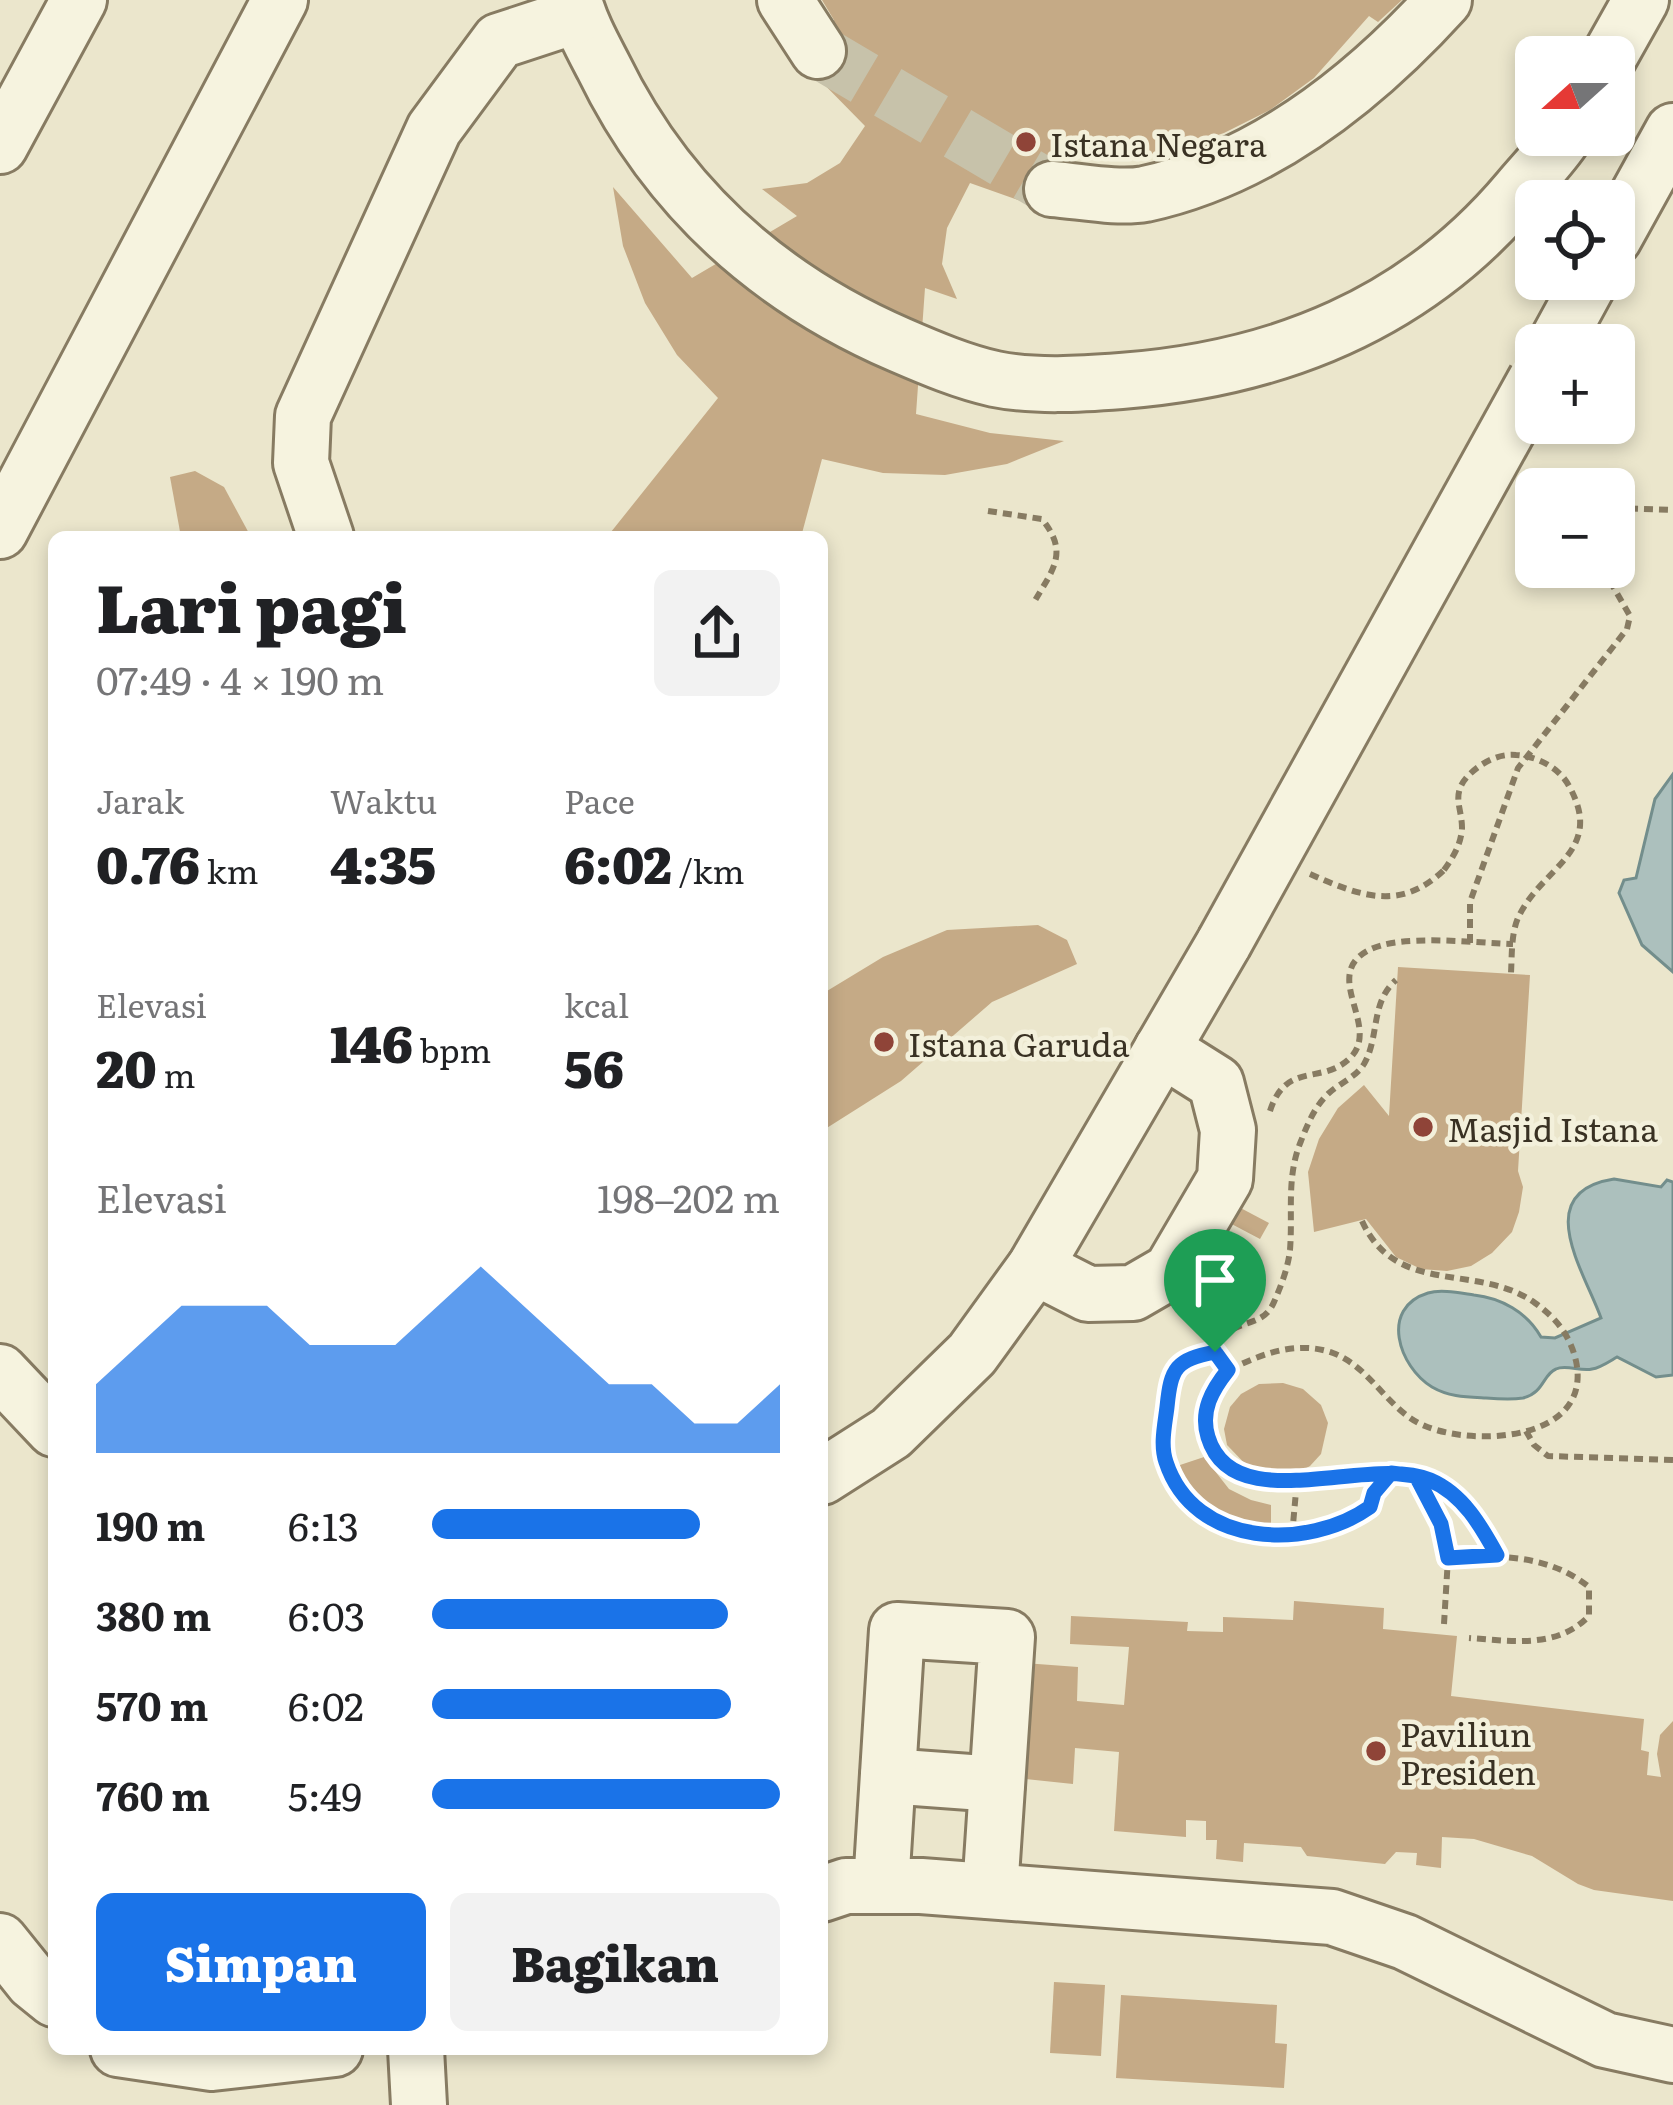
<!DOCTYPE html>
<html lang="id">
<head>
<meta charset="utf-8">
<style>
  body { margin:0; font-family:Literata,serif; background:#f2f2f2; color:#202124; height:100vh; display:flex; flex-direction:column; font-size:45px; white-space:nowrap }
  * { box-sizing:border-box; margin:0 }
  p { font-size:39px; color:#757577 }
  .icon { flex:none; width:66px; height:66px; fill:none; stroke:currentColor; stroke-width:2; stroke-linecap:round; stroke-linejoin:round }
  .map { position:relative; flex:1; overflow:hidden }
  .panel { position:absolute; left:48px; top:531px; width:780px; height:1524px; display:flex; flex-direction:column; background:#fff; border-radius:18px; box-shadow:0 6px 18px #0003 }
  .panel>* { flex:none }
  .needle { width:78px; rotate:249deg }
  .fabs { position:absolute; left:1515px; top:36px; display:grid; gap:24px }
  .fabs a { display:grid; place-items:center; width:120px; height:120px; border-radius:18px; background:#fff; box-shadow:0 6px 18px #0003; font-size:60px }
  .pin { position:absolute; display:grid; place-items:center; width:102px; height:102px; color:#fff; margin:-123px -51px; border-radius:50% 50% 50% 0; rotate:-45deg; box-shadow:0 0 12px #0007 }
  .pin .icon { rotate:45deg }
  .round { display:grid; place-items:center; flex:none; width:126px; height:126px; border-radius:18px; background:#f2f2f2 }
  .summary { display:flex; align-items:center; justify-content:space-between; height:204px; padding:0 48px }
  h1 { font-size:66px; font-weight:800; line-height:90px }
  .figures { display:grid; grid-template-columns:repeat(3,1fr); gap:18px; height:204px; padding:12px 48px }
  .figures div { display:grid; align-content:center }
  .figures b { font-size:51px; font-weight:800 }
  .figures small { font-size:33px; font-weight:400 }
  .figures p { font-size:33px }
  .chart { height:336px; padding:24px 48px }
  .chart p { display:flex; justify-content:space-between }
  .chart svg { width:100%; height:216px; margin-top:12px; fill:#1a73e8; opacity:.7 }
  .button { display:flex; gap:24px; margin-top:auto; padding:24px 48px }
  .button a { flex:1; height:138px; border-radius:18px; background:#1a73e8; color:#fff; font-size:48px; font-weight:800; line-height:138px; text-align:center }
  .button a+a { background:#f2f2f2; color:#202124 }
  ul { padding:0 48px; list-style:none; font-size:39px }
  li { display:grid; grid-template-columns:192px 144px 1fr; align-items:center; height:90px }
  li i { height:30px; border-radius:15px; background:#1a73e8 }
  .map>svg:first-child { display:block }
</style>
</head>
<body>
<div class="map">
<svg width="1673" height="2105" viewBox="0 0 1673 2105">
  <rect width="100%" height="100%" fill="#ebe6cc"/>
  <g fill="#acc0bd" stroke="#738e8c" stroke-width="3">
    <polygon points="1673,774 1673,972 1642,945 1619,893 1624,880 1636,878 1655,799"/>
    <path d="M 1614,1179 L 1661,1187 L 1667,1180 L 1673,1182 L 1673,1375 L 1656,1377 L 1617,1357 C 1610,1361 1600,1368 1592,1369 C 1581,1372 1566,1364 1556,1369 C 1543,1374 1544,1393 1523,1398 C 1511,1400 1498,1399 1486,1398 C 1467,1397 1449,1397 1432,1387 C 1399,1367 1379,1308 1428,1293 C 1441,1289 1460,1293 1474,1295 C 1501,1298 1527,1312 1541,1337 L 1555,1338 L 1601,1318 C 1584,1271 1530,1192 1614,1179 Z"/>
  </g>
  <g fill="#c5aa86">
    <polygon points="822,0 1402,0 1378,22 1369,16 1314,78 1270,110 1224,133 1173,150 1118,161 1073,156 1041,208 970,183 947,228 942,264 957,299 925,288 916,414 990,433 1064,441 1007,464 945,475 883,473 822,459 801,537 607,537 718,398 677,355 645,303 623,246 613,187 692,278 797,216 762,189 807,183 840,163 865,126 809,69 834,20"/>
    <polygon points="195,471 224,487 251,537 181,537 170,477"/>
    <polygon points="1038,925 1067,940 1077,964 992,1002 901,1081 822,1131 822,994 883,957 947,930"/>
    <polygon points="1398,967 1530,975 1518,1171 1523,1187 1519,1212 1512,1232 1492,1253 1471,1266 1447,1271 1421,1269 1396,1257 1366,1219 1314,1232 1308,1172 1319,1139 1338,1108 1364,1085 1389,1116"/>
    <polygon points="1233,1204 1269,1223 1260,1239 1224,1220"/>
    <polygon points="1283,1383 1303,1389 1321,1405 1328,1423 1321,1454 1310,1466 1292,1476 1250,1469 1227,1445 1224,1429 1230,1407 1241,1394 1259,1384"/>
    <polygon points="1204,1457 1229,1489 1251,1500 1271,1505 1271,1527 1229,1519 1206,1506 1189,1488 1177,1466"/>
    <polygon points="1294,1601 1384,1608 1383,1629 1457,1636 1451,1696 1644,1719 1641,1750 1649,1752 1647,1775 1661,1777 1657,1754 1660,1735 1673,1721 1673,1901 1594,1890 1578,1884 1532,1856 1474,1839 1442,1837 1441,1868 1416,1865 1417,1853 1396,1852 1385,1864 1307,1856 1301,1847 1244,1843 1243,1862 1216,1859 1217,1840 1206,1840 1206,1821 1186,1820 1186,1837 1114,1831 1119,1752 1075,1748 1073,1784 1016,1778 1024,1663 1078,1667 1077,1701 1124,1705 1129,1647 1070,1644 1071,1616 1188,1622 1187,1631 1223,1632 1223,1617 1293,1620"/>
    <polygon points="1054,1982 1105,1985 1101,2056 1050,2053"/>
    <polygon points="1121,1995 1277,2005 1275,2043 1287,2044 1284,2088 1116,2078"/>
  </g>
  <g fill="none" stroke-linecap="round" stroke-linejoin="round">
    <polyline stroke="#c7c2aa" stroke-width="54" stroke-dasharray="54 27" stroke-linecap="butt" points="818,51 1052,189"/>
    <g stroke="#877b62" stroke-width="60">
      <g id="minor">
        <path d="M 574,0 C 580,23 592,45 603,66 C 666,196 768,288 900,345 C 930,358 963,372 995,379 C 1034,387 1081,384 1121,381 C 1279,369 1416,314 1519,191 C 1534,173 1552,155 1565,135"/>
        <polyline points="785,0 818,51"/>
        <polyline points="1609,57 1641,0"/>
        <polyline points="0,146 79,0"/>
        <path d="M 1052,189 C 1080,191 1117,199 1145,194 C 1265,168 1364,88 1444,0"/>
        <polyline points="1614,238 1673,131"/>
        <polyline points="1555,345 1591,279"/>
        <polyline points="0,531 280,0"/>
        <polyline points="326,537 301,463 303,416 434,129 499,41 578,15"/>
        <polyline points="1035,1267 1088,1294 1133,1293 1171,1271 1225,1179 1228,1130 1216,1083 1162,1049"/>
        <polyline points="0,1372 54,1429"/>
        <polyline points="822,1477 891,1433 972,1354 1035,1267 1224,943"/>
        <polyline points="888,1776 997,1784"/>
        <polyline points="881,1886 897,1630 1007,1637 990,1891"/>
        <polyline points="822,1894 846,1886 921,1886 1332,1917 1405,1942 1605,2040 1673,2055"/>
        <polyline points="0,1941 33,1982 54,1999"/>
        <polyline points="118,2049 212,2063 335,2049"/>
        <polyline points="416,2049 419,2105"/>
      </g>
    </g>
    <g stroke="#877b62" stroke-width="6" stroke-dasharray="9 6" stroke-linecap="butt">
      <polyline points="1614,508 1673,510"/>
      <path d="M 988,511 L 1042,519 C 1070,554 1052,570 1033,604"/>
      <path d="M 1310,874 C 1360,896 1400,912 1444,870"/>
      <polyline points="1470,943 1470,902 1518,768 1627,629 1630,616 1602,567"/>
      <path d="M 1270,1111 C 1286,1061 1321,1085 1349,1059 C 1383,1028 1321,977 1367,951 C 1399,933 1475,943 1513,944"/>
      <path d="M 1216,1354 L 1229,1370 C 1212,1390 1201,1410 1208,1437 C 1232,1520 1369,1454 1430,1480 C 1463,1494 1481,1526 1497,1555"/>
      <path d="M 1229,1370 C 1261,1354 1297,1340 1333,1353 C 1371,1367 1389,1412 1425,1426 C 1475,1447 1593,1441 1576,1361 C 1570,1335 1556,1318 1535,1303 C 1478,1262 1397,1298 1362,1221"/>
      <polyline points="1526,1431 1534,1445 1548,1456 1673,1460"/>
      <path d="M 1392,1473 C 1383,1483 1372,1504 1366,1510 C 1312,1564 1188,1534 1166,1460 C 1160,1443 1165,1423 1167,1405 C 1171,1367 1177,1360 1215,1352 C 1227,1314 1261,1333 1274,1302 C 1281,1286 1288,1268 1290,1250 C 1293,1212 1286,1177 1301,1141 C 1308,1123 1315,1106 1329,1093 C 1340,1083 1356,1077 1364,1064 C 1380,1036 1370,1003 1396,980"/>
      <path d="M 1416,1476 L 1441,1524 L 1448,1558 C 1498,1555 1548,1554 1589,1587 L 1589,1616 C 1557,1649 1511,1641 1469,1638"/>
      <polyline points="1292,1536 1297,1480"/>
      <polyline points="1444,1624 1448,1558"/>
    </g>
    <use href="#minor" stroke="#f6f3df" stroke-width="54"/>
    <g stroke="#877b62" stroke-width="60" stroke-linecap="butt">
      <polyline id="minor-bridge" points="1224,943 1536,379"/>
    </g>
    <path stroke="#877b62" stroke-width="6" stroke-dasharray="9 6" stroke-linecap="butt" d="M 1444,870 C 1453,857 1461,845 1462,828 C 1462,808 1451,795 1467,777 C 1479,764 1498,753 1516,755 C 1536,756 1559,767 1569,786 C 1606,852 1541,867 1518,918 C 1511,934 1512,956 1511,973"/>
    <use href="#minor-bridge" stroke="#f6f3df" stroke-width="54"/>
  </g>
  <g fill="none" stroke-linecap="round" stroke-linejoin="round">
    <g stroke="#fff" stroke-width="24">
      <path id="route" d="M 1215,1352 L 1228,1370 C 1212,1390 1200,1411 1208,1437 C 1233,1520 1369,1454 1430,1480 C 1463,1494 1481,1526 1497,1555 L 1448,1558 L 1441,1524 L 1416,1476 L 1391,1473 L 1374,1493 L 1370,1507 C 1308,1551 1194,1548 1166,1462 C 1160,1445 1165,1424 1167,1407 C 1171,1367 1176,1360 1215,1352"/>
    </g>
    <use href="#route" stroke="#1a73e8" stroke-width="15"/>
  </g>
  <g fill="#8f4438" stroke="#f3f0db" stroke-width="4.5">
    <circle cx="1026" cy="142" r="12"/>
    <circle cx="884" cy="1042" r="12"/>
    <circle cx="1423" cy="1127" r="12"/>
    <circle cx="1376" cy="1751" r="12"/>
  </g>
  <g text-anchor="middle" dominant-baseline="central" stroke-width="9" stroke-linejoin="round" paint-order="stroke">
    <g font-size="33" fill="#393123" stroke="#f3f0db" text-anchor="start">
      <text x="1050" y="142">Istana Negara</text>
      <text x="908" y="1042">Istana Garuda</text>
      <text x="1447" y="1127">Masjid Istana</text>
      <text x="1400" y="1732">Paviliun<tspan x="1400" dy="38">Presiden</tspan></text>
    </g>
  </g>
</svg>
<div class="fabs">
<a><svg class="needle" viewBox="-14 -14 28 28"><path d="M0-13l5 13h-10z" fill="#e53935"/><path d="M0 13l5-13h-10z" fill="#757577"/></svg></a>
<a><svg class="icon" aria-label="locate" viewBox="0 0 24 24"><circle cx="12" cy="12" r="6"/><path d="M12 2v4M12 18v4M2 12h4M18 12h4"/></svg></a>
<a>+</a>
<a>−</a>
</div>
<div class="pin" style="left:1215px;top:1352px;background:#1e9e55"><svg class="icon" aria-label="arrive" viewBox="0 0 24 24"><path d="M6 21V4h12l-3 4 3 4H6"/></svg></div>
<section class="panel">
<div class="summary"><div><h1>Lari pagi</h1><p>07:49 · 4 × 190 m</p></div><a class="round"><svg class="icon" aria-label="share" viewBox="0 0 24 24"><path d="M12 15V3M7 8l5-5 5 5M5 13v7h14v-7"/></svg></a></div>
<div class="figures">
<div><p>Jarak</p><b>0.76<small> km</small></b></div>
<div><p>Waktu</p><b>4:35</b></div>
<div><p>Pace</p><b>6:02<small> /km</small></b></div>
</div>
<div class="figures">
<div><p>Elevasi</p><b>20<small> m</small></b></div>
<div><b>146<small> bpm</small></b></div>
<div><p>kcal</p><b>56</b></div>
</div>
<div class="chart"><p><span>Elevasi</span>198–202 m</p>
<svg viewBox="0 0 160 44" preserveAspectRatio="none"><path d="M0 44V30L10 22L20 14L30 14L40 14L50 22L60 22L70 22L80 14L90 6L100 14L110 22L120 30L130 30L140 38L150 38L160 30V44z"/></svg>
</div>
<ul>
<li><b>190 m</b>6:13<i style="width:77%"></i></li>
<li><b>380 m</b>6:03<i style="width:85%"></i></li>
<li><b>570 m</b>6:02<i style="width:86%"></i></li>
<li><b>760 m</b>5:49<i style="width:100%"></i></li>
</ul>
<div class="button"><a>Simpan</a><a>Bagikan</a></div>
</section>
</div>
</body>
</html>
